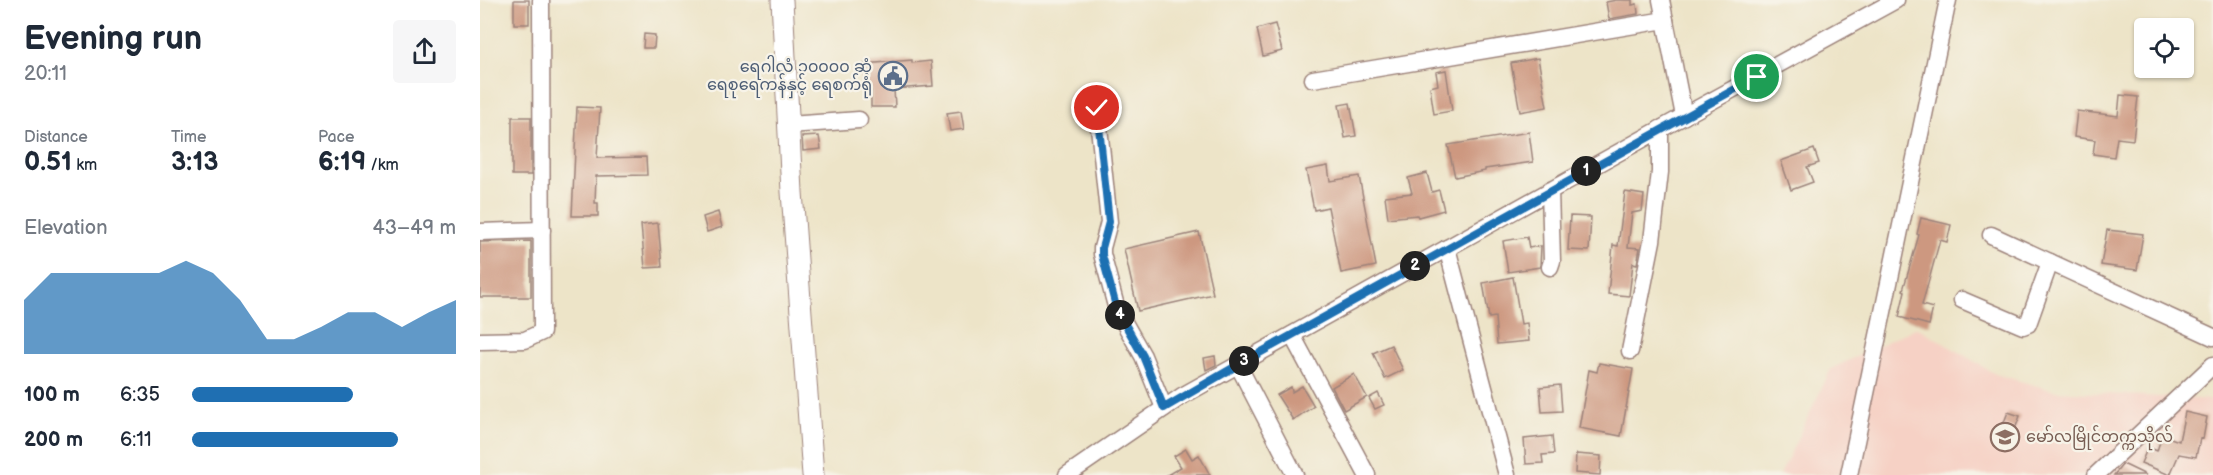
<!DOCTYPE html>
<html lang="en">
<head>
<meta charset="utf-8">
<style>
  body { margin:0; font-family:"Balsamiq Sans","Noto Sans Myanmar",sans-serif; background:#f6f6f7; color:#1f2937; height:100vh; display:flex; flex-direction:column; font-size:22px; white-space:nowrap }
  * { box-sizing:border-box; margin:0 }
  p { font-size:20px; color:#747a83 }
  .icon { flex:none; width:33px; height:33px; fill:none; stroke:currentColor; stroke-width:2; stroke-linecap:round; stroke-linejoin:round }
  .map { position:relative; flex:1; overflow:hidden }
  .side { display:flex; flex-direction:column; background:#fff; width:480px }
  .side>* { flex:none }
  .buttons { position:absolute; left:1654px; top:18px; display:grid; gap:12px }
  .buttons a { display:grid; place-items:center; width:60px; height:60px; border-radius:6px; background:#fff; box-shadow:0 2px 4px #0004; font-size:30px }
  .pin { position:absolute; display:grid; place-items:center; width:51px; height:51px; color:#fff; margin:-26px; border:3px solid #fff; border-radius:50%; box-shadow:0 2px 6px #0007 }
  .km { position:absolute; width:30px; height:30px; margin:-15px; border-radius:50%; background:#222; color:#fff; font-size:16px; line-height:30px; text-align:center }
  .round { display:grid; place-items:center; flex:none; width:63px; height:63px; border-radius:6px; background:#f6f6f7 }
  .summary { display:flex; align-items:center; justify-content:space-between; height:102px; padding:0 24px }
  h1 { font-size:33px; font-weight:700; line-height:45px }
  .stats { display:grid; grid-template-columns:repeat(3,1fr); gap:9px; height:102px; padding:6px 24px }
  .stats div { display:grid; align-content:center }
  .stats b { font-size:26px; font-weight:700 }
  .stats small { font-size:16px; font-weight:400 }
  .stats p { font-size:16px }
  .chart { height:168px; padding:12px 24px }
  .chart p { display:flex; justify-content:space-between }
  .chart svg { width:100%; height:108px; margin-top:6px; fill:#1f6fb2; opacity:.7 }
  ul { padding:0 24px; list-style:none; font-size:20px }
  li { display:grid; grid-template-columns:96px 72px 1fr; align-items:center; height:45px }
  li i { height:15px; border-radius:8px; background:#1f6fb2 }
  main { display:flex; flex:1; min-height:0 }
  .map>svg:first-child { display:block }
</style>
</head>
<body>
<main>
<section class="side">
<div class="summary"><div><h1>Evening run</h1><p>20:11</p></div><a class="round"><svg class="icon" aria-label="share" viewBox="0 0 24 24"><path d="M12 15V3M7 8l5-5 5 5M5 13v7h14v-7"/></svg></a></div>
<div class="stats">
<div><p>Distance</p><b>0.51<small> km</small></b></div>
<div><p>Time</p><b>3:13</b></div>
<div><p>Pace</p><b>6:19<small> /km</small></b></div>
</div>
<div class="chart"><p><span>Elevation</span>43–49 m</p>
<svg viewBox="0 0 160 44" preserveAspectRatio="none"><path d="M0 44V22L10 11L20 11L30 11L40 11L50 11L60 6L70 11L80 22L90 38L100 38L110 33L120 27L130 27L140 33L150 27L160 22V44z"/></svg>
</div>
<ul>
<li><b>100 m</b>6:35<i style="width:61%"></i></li>
<li><b>200 m</b>6:11<i style="width:78%"></i></li>
</ul>
</section>
<div class="map">
<svg width="1733" height="475" viewBox="0 0 1733 475">
  <rect width="100%" height="100%" fill="#f7f3e8"/>
  <filter id="ink" filterUnits="userSpaceOnUse"><feTurbulence type="fractalNoise" baseFrequency=".0167" numOctaves="2"/><feDisplacementMap in="SourceGraphic" scale="12" xChannelSelector="R" yChannelSelector="G"/><feConvolveMatrix kernelMatrix="1 2 1 2 8 2 1 2 1" color-interpolation-filters="sRGB"/></filter>
  <filter id="wash" filterUnits="userSpaceOnUse"><feTurbulence type="fractalNoise" baseFrequency=".008" numOctaves="4" result="noise"/><feDisplacementMap in="SourceGraphic" scale="24" xChannelSelector="R" yChannelSelector="G"/><feGaussianBlur stdDeviation="1.35" result="paint"/><feColorMatrix in="noise" values="0 0 0 0 0 0 0 0 0 0 0 0 0 0 0 0 0 1.4 0 .05"/><feComposite in="paint" operator="in"/></filter>
  <g filter="url(#wash)">
    <rect width="100%" height="100%" fill="#ede4c8"/>
    <polygon fill="#f6d1c5" points="1437,327 1515,374 1575,391 1733,400 1733,475 1300,475 1351,369"/>
    <g id="blocks">
      <g fill="#cd9880">
        <rect x="34" y="0" width="15" height="24"/>
        <polygon points="1136,0 1152,0 1152,5 1157,4 1158,14 1129,19 1126,2"/>
        <polygon points="795,24 802,51 783,56 777,29"/>
        <polygon points="164,34 175,35 174,48 163,48"/>
        <polygon points="1058,58 1067,107 1040,112 1031,63"/>
        <polygon points="432,60 432,63 451,61 453,86 414,89 415,107 391,107 391,91 386,91 384,64"/>
        <polygon points="966,70 972,111 954,114 950,87 958,85 956,72"/>
        <polygon points="1640,95 1658,97 1653,140 1637,138 1634,157 1613,154 1615,140 1594,137 1597,111 1638,116"/>
        <polygon points="870,103 876,136 865,138 859,105"/>
        <polygon points="97,107 120,108 117,158 166,157 167,175 116,176 115,203 118,203 118,216 92,216"/>
        <polygon points="481,111 484,129 470,131 467,113"/>
        <rect x="32" y="117" width="19" height="58"/>
        <polygon points="1049,132 1053,162 1005,169 1005,171 975,177 968,145"/>
        <polygon points="339,136 341,149 323,151 322,137"/>
        <polygon points="1334,149 1339,163 1327,167 1333,182 1311,190 1301,161"/>
        <polygon points="848,166 850,181 879,176 896,266 861,273 848,207 834,210 826,170"/>
        <polygon points="947,173 952,192 959,190 964,210 938,217 937,215 908,218 905,196 932,193 928,178"/>
        <polygon points="1145,192 1164,195 1162,211 1152,213 1148,247 1160,248 1157,264 1153,263 1149,296 1128,294 1133,245 1138,246"/>
        <polygon points="238,212 242,227 227,232 223,217"/>
        <polygon points="1090,216 1111,217 1109,251 1088,250"/>
        <polygon points="1441,218 1471,225 1467,242 1460,240 1442,305 1453,308 1449,325 1419,317 1425,291 1423,290 1439,235 1437,234"/>
        <polygon points="178,223 182,267 165,268 161,225"/>
        <polygon points="1627,230 1663,234 1657,270 1621,265"/>
        <polygon points="719,232 733,294 658,311 644,249"/>
        <polygon points="1047,237 1049,248 1061,246 1060,267 1028,272 1023,241"/>
        <polygon points="51,241 51,297 0,297 0,242"/>
        <polygon points="1033,277 1041,324 1047,323 1049,341 1017,344 1015,317 1009,318 1003,283"/>
        <polygon points="911,345 923,370 905,379 893,353"/>
        <polygon points="735,356 736,365 726,370 724,358"/>
        <polygon points="1119,363 1153,369 1141,436 1099,428 1109,370 1117,372"/>
        <polygon points="874,374 887,397 864,410 852,387"/>
        <polygon points="1080,385 1082,411 1062,412 1060,387"/>
        <polygon points="822,386 834,406 813,420 797,395 811,387 812,392"/>
        <polygon points="898,393 904,405 895,409 889,398"/>
        <polygon points="1528,412 1540,416 1535,429 1523,425"/>
        <polygon points="1705,412 1727,417 1723,439 1720,438 1716,457 1699,454 1690,475 1661,463 1668,447 1677,451 1682,435 1699,441"/>
        <polygon points="1072,436 1074,454 1062,455 1063,463 1046,464 1044,439"/>
        <polygon points="706,449 712,459 719,455 730,475 687,475 701,467 694,456"/>
        <polygon points="1096,454 1121,456 1120,475 1095,473"/>
        <polygon points="1643,464 1666,475 1634,475"/>
      </g>
    </g>
  </g>
  <g filter="url(#ink)">
    <use href="#blocks" fill-opacity="0" stroke="#9c827a" stroke-width="1.5"/>
    <g fill="none" stroke-linecap="round" stroke-linejoin="round">
      <g stroke="#9c827a" stroke-width="19">
        <g id="minor">
          <polyline points="1181,0 1204,116"/>
          <polyline points="833,79 1185,20"/>
          <polyline points="617,108 629,222 622,248 622,254 637,310 663,356 684,408"/>
          <polyline points="309,125 379,120"/>
          <polyline points="0,232 62,230"/>
          <polyline points="1511,235 1733,337"/>
          <polyline points="967,248 1027,475"/>
          <polyline points="1070,267 1072,261 1070,190"/>
          <polyline points="1482,300 1543,326 1548,324 1570,262"/>
          <polyline points="812,335 887,475"/>
          <polyline points="0,341 45,340 62,332 61,0"/>
          <polyline points="1150,351 1172,241 1180,172 1180,129"/>
          <polyline points="758,365 815,475"/>
          <polyline points="587,475 702,396 1204,116 1416,0"/>
          <polyline points="1369,475 1468,0"/>
          <polyline points="1616,475 1733,365"/>
        </g>
      </g>
      <g stroke="#9c827a" stroke-width="23">
        <polyline id="major" points="302,0 312,192 333,475"/>
      </g>
      <use href="#minor" stroke="#fff" stroke-width="16"/>
      <use href="#major" stroke="#fff" stroke-width="21"/>
    </g>
  </g>
  <g fill="none" stroke-linecap="round" stroke-linejoin="round" filter="url(#ink)">
    <g stroke="#fff" stroke-width="12">
      <polyline id="route" points="617,108 629,222 622,248 622,255 637,310 663,356 684,408 758,365 1277,77"/>
    </g>
    <use href="#route" stroke="#1f6fb2" stroke-width="8"/>
  </g>
  <defs>
    <g id="civic-ring" transform="scale(1.5)"><circle r="9.5" fill="#f7f3e8" stroke="#5c6f8a" stroke-width="1.5"/><path d="M-.6-6.5H3V-4.5H.6V-3L4-1V1h2V6H-6V1h2V-1L-.6-3ZM-1.2 2.5V6h2.4V2.5Z" fill="#5c6f8a"/></g>
    <g id="university-ring" transform="scale(1.5)"><circle r="9.5" fill="#f7f3e8" stroke="#8d6e63" stroke-width="1.5"/><path d="M0-5L7-2L0 1L-7-2ZM-4 1L0 2.5L4 1V4Q0 6-4 4Z" fill="#8d6e63"/></g>
  </defs>
  <g fill-rule="evenodd">
    <use href="#civic-ring" x="413" y="76"/>
    <use href="#university-ring" x="1525" y="437"/>
  </g>
  <g text-anchor="middle" dominant-baseline="central" stroke-width="4.5" stroke-linejoin="round" paint-order="stroke">
    <g font-size="16" fill="#4e5e75" stroke="#f7f3e8" text-anchor="end">
      <text x="392" y="67">ရေဂါလံ ၁၀၀၀၀ ဆံ့<tspan x="392" dy="18">ရေစုရေကန်နှင့် ရေစက်ရုံ</tspan></text>
    </g>
    <g font-size="16" fill="#785e54" stroke="#f7f3e8" text-anchor="start">
      <text x="1546" y="437">မော်လမြိုင်တက္ကသိုလ်</text>
    </g>
  </g>
</svg>
<div class="buttons">
<a><svg class="icon" aria-label="locate" viewBox="0 0 24 24"><circle cx="12" cy="12" r="6"/><path d="M12 2v4M12 18v4M2 12h4M18 12h4"/></svg></a>
</div>
<div class="pin" style="left:1277px;top:77px;background:#1e9e55"><svg class="icon" aria-label="arrive" viewBox="0 0 24 24"><path d="M6 21V4h12l-3 4 3 4H6"/></svg></div>
<div class="pin" style="left:617px;top:108px;background:#d93025"><svg class="icon" aria-label="check" viewBox="0 0 24 24"><path d="M5 12l5 5 9-10"/></svg></div>
<b class="km" style="left:1106px;top:171px">1</b>
<b class="km" style="left:935px;top:266px">2</b>
<b class="km" style="left:764px;top:361px">3</b>
<b class="km" style="left:640px;top:315px">4</b>
</div>
</main>
</body>
</html>
